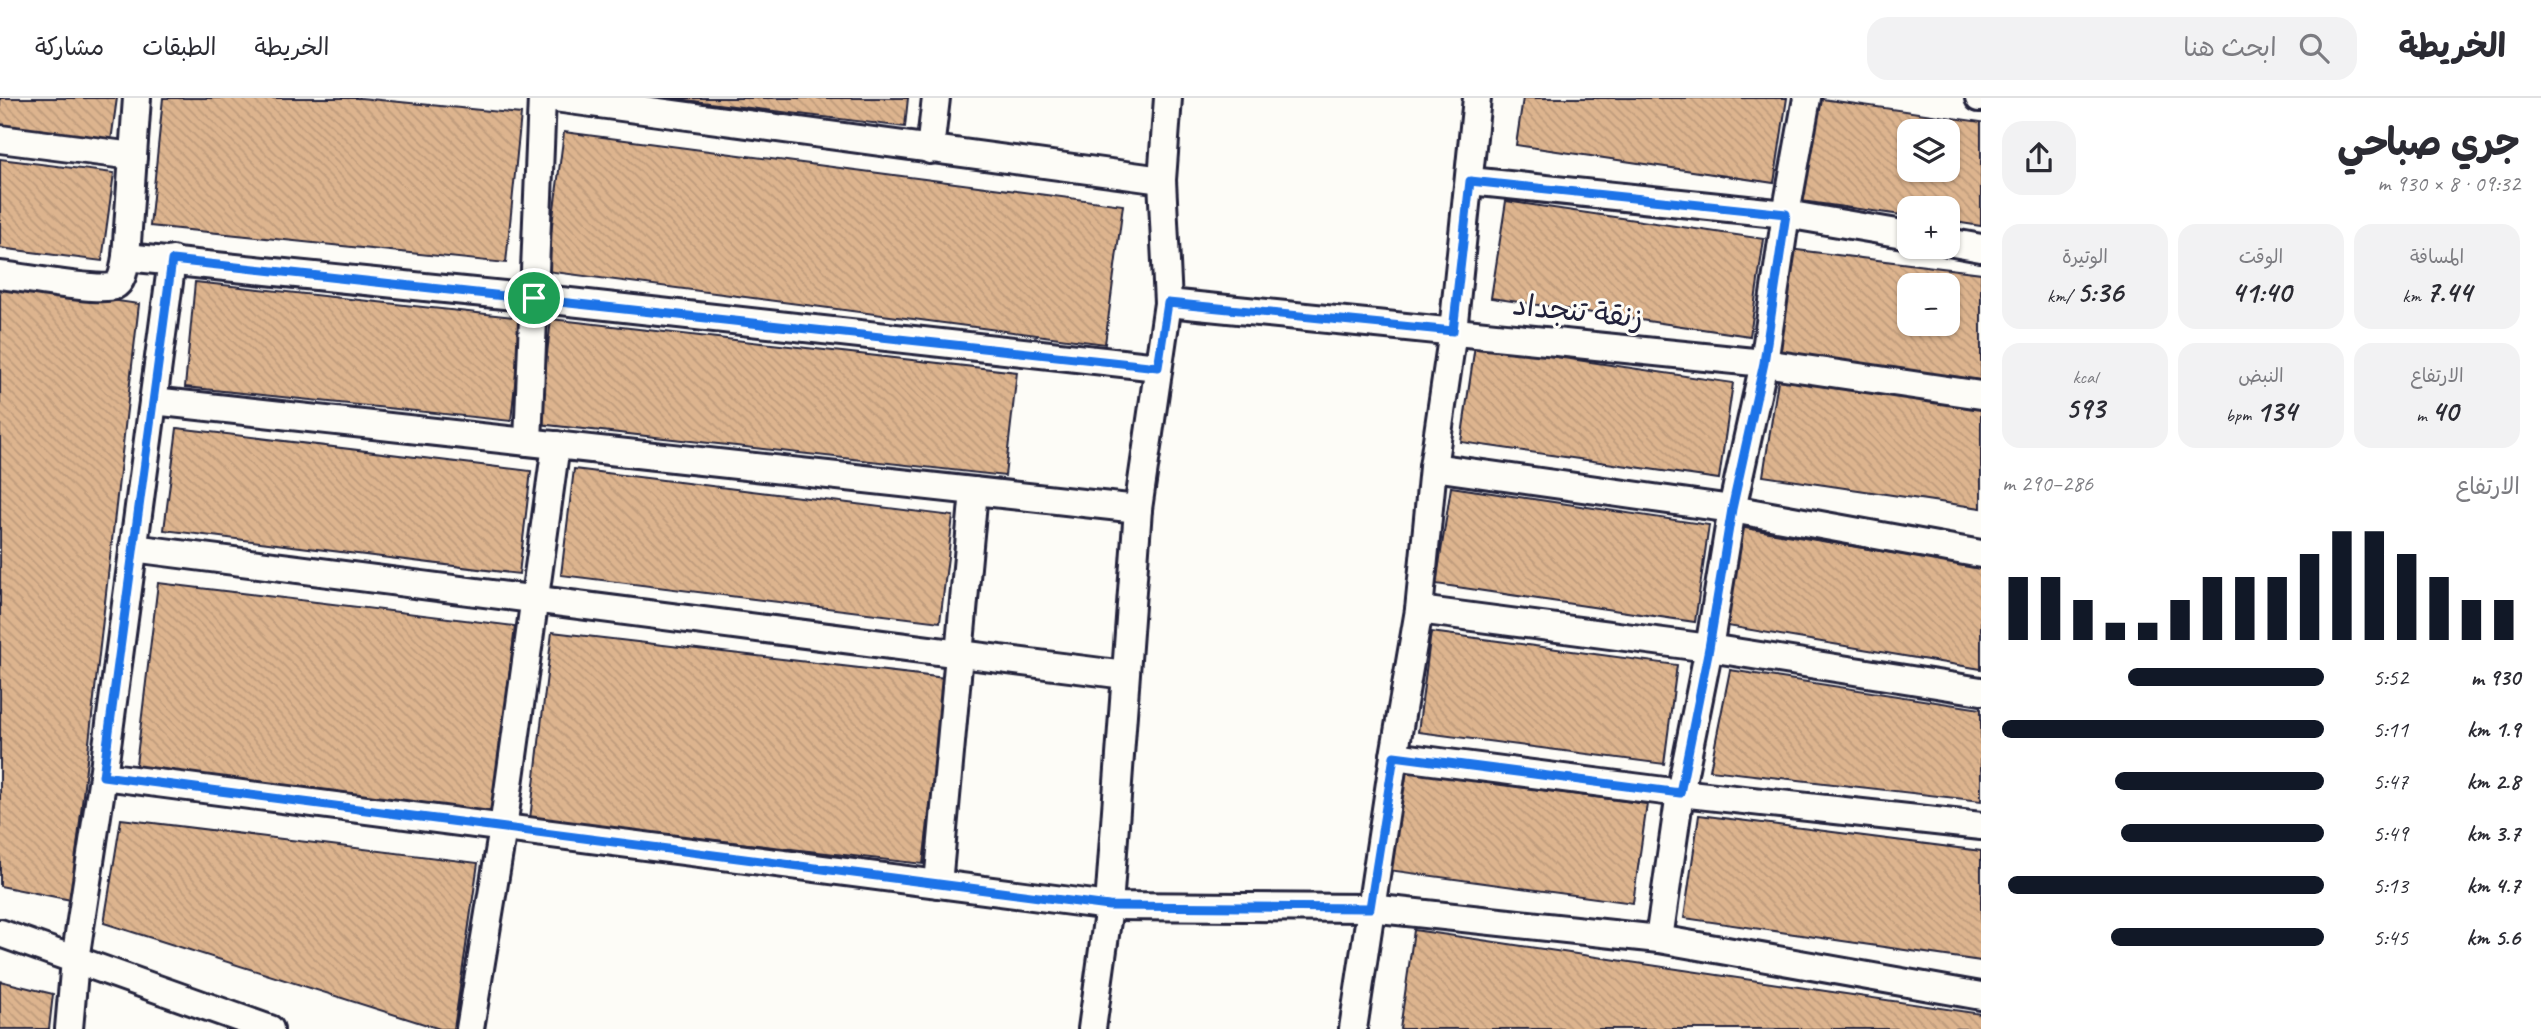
<!DOCTYPE html>
<html lang="ar">
<head>
<meta charset="utf-8">
<style>
  body { margin:0; font-family:Caveat,"Playpen Sans Arabic",sans-serif; background:#f2f2f3; color:#2b2b33; direction:rtl; height:100vh; display:flex; flex-direction:column; font-size:26px; white-space:nowrap }
  * { box-sizing:border-box; margin:0 }
  p { font-size:23px; color:#7c7c81 }
  .icon { flex:none; width:38px; height:38px; fill:none; stroke:currentColor; stroke-width:2; stroke-linecap:round; stroke-linejoin:round }
  .map { position:relative; flex:1; overflow:hidden; direction:ltr }
  .details { display:flex; flex-direction:column; background:#fff; width:560px }
  .details>* { flex:none }
  .buttons { position:absolute; left:1897px; top:21px; display:grid; gap:14px }
  .buttons a { display:grid; place-items:center; width:63px; height:63px; border-radius:14px; background:#fff; box-shadow:0 2px 5px #0004; font-size:35px }
  .pin { position:absolute; display:grid; place-items:center; width:60px; height:60px; color:#fff; margin:-30px; border:4px solid #fff; border-radius:50%; box-shadow:0 2px 7px #0007 }
  .round { display:grid; place-items:center; flex:none; width:74px; height:74px; border-radius:21px; background:#f2f2f3 }
  .overview { display:flex; align-items:center; justify-content:space-between; height:119px; padding:0 21px }
  h1 { font-size:38px; font-weight:700; line-height:52px }
  .figures { display:grid; grid-template-columns:repeat(3,1fr); gap:10px; height:119px; padding:7px 21px }
  .figures div { display:grid; align-content:center; border-radius:18px; background:#f2f2f3; text-align:center }
  .figures b { font-size:30px; font-weight:700 }
  .figures small { font-size:19px; font-weight:400 }
  .figures p { font-size:19px }
  .chart { height:196px; padding:14px 21px }
  .chart p { display:flex; justify-content:space-between }
  .chart svg { width:100%; height:126px; margin-top:7px; stroke:#111827; stroke-width:6 }
  ul { padding:0 21px; list-style:none; font-size:23px }
  li { display:grid; grid-template-columns:112px 84px 1fr; align-items:center; height:52px }
  li i { height:18px; border-radius:9px; background:#111827 }
  header { display:flex; align-items:center; gap:42px; box-sizing:border-box; height:98px; padding:0 35px; background:#fff; border-bottom:2px solid #e1e1e2 }
  header strong { font-size:33px }
  nav { display:flex; gap:38px; margin-inline-start:auto; font-size:24px }
  .search { width:490px; height:63px; background:#f2f2f3; display:flex; align-items:center; gap:18px; box-sizing:border-box; padding:0 24px; border-radius:21px; color:#7c7c81; font-size:26px }
  main { display:flex; flex:1; min-height:0 }
  .map>svg:first-child { display:block }
</style>
</head>
<body>
<header>
<strong>الخريطة</strong>
<div class="search"><svg class="icon" aria-label="search" viewBox="0 0 24 24"><circle cx="10" cy="10" r="6"/><path d="M15 15l6 6"/></svg>ابحث هنا</div>
<nav><a>الخريطة</a><a>الطبقات</a><a>مشاركة</a></nav>
</header>
<main>
<section class="details">
<div class="overview"><div><h1>جري صباحي</h1><p>09:32 · 8 × 930 m</p></div><a class="round"><svg class="icon" aria-label="share" viewBox="0 0 24 24"><path d="M12 15V3M7 8l5-5 5 5M5 13v7h14v-7"/></svg></a></div>
<div class="figures">
<div><p>المسافة</p><b>7.44<small> km</small></b></div>
<div><p>الوقت</p><b>41:40</b></div>
<div><p>الوتيرة</p><b>5:36<small> /km</small></b></div>
</div>
<div class="figures">
<div><p>الارتفاع</p><b>40<small> m</small></b></div>
<div><p>النبض</p><b>134<small> bpm</small></b></div>
<div><p>kcal</p><b>593</b></div>
</div>
<div class="chart"><p><span>الارتفاع</span>286–290 m</p>
<svg viewBox="0 0 160 44" preserveAspectRatio="none"><path d="M5 44V22M15 44V22M25 44V30M35 44V38M45 44V38M55 44V30M65 44V22M75 44V22M85 44V22M95 44V14M105 44V6M115 44V6M125 44V14M135 44V22M145 44V30M155 44V30"/></svg>
</div>
<ul>
<li><b>930 m</b>5:52<i style="width:61%"></i></li>
<li><b>1.9 km</b>5:11<i style="width:100%"></i></li>
<li><b>2.8 km</b>5:47<i style="width:65%"></i></li>
<li><b>3.7 km</b>5:49<i style="width:63%"></i></li>
<li><b>4.7 km</b>5:13<i style="width:98%"></i></li>
<li><b>5.6 km</b>5:45<i style="width:66%"></i></li>
</ul>
</section>
<div class="map">
<svg width="1981" height="931" viewBox="0 0 1981 931">
  <defs>
    <pattern id="building-back-hatch" width="6" height="6" patternUnits="userSpaceOnUse" patternTransform="scale(1.75)"><rect width="6" height="6" fill="#ddb48e"/><path d="M-1 5l2 2M0 0l6 6M5-1l2 2" fill="none" stroke="#bd9a7b"/></pattern>
  </defs>
  <rect width="100%" height="100%" fill="#fdfcf7"/>
  <filter id="ink" filterUnits="userSpaceOnUse"><feTurbulence type="fractalNoise" baseFrequency=".0143" numOctaves="2"/><feDisplacementMap in="SourceGraphic" scale="14" xChannelSelector="R" yChannelSelector="G"/><feConvolveMatrix kernelMatrix="1 2 1 2 8 2 1 2 1" color-interpolation-filters="sRGB"/></filter>
  <g filter="url(#ink)">
    <g fill="url(#building-back-hatch)" stroke="#22223b" stroke-width="2" fill-rule="evenodd">
      <polygon points="0,0 117,0 111,43 0,27"/>
      <polygon points="163,0 360,0 521,16 506,165 150,128"/>
      <polygon points="669,0 908,0 905,29"/>
      <polygon points="1523,0 1787,0 1774,85 1516,47"/>
      <path d="M 1815,0 L 1981,24 L 1981,128 L 1948,123 L 1948,110 L 1909,110 L 1909,118 L 1801,103 ZM 1909,33 L 1948,33 L 1948,72 L 1909,72 Z"/>
      <polygon points="564,34 1123,107 1105,246 546,173"/>
      <polygon points="0,61 114,75 102,163 0,150"/>
      <polygon points="1506,103 1764,141 1750,238 1491,200"/>
      <path d="M 1789,151 L 1981,175 L 1981,285 L 1775,259 ZM 1909,187 L 1948,187 L 1948,226 L 1909,226 Z"/>
      <polygon points="195,184 522,220 511,323 185,289"/>
      <polygon points="0,186 139,206 71,802 0,788"/>
      <polygon points="551,221 1017,274 1005,378 539,326"/>
      <polygon points="1475,247 1733,285 1719,381 1461,344"/>
      <polygon points="1779,276 1981,308 1981,410 1763,378"/>
      <polygon points="177,330 531,373 519,476 164,432"/>
      <polygon points="574,371 953,418 940,524 561,477"/>
      <polygon points="1451,389 1709,427 1695,524 1436,486"/>
      <polygon points="1739,429 1981,470 1981,571 1722,527"/>
      <polygon points="158,485 515,528 493,718 135,675"/>
      <polygon points="552,534 945,580 923,766 530,721"/>
      <polygon points="1431,534 1677,567 1664,666 1418,634"/>
      <polygon points="1730,572 1981,611 1981,703 1710,672"/>
      <polygon points="1401,673 1647,706 1633,805 1388,772"/>
      <polygon points="1699,717 1981,753 1981,863 1684,820"/>
      <polygon points="121,721 478,765 454,931 440,931 104,825"/>
      <polygon points="1414,832 1981,916 1981,931 1400,931"/>
      <polygon points="0,883 53,896 49,931 0,931"/>
    </g>
    <g fill="none" stroke-linecap="round" stroke-linejoin="round">
      <g stroke="#22223b" stroke-width="32">
        <g id="street">
          <polyline points="555,0 1162,82"/>
          <polyline points="1979,0 1981,0"/>
          <polyline points="0,41 133,58"/>
          <polyline points="930,52 936,0"/>
          <polyline points="1470,83 1786,116 1909,137"/>
          <polyline points="1948,144 1981,150"/>
          <polyline points="126,159 534,200 1158,269"/>
          <path d="M 0,177 C 21,179 99,194 114,188 C 124,183 124,168 126,159 L 137,0"/>
          <polyline points="1168,205 1764,265 1981,297"/>
          <polyline points="153,303 1138,411"/>
          <polyline points="528,344 542,0"/>
          <polyline points="1433,369 1732,411 1981,456"/>
          <polyline points="133,450 1125,577"/>
          <polyline points="1419,512 1709,550 1981,593"/>
          <polyline points="1394,658 1680,695 1981,728"/>
          <polyline points="103,678 1109,808 1370,810 1659,841 1981,898"/>
          <polyline points="938,786 974,393"/>
          <polyline points="0,835 270,931"/>
          <polyline points="1659,841 1680,695 1709,550 1732,411 1764,265 1786,116 1807,0"/>
          <polyline points="69,931 75,862 103,678 172,162"/>
          <polyline points="470,931 503,730 556,347"/>
          <polyline points="1092,931 1109,808 1138,411 1168,205 1162,82 1168,0"/>
          <polyline points="1353,931 1394,658 1419,512 1433,369 1453,233 1477,0"/>
        </g>
      </g>
      <use href="#street" stroke="#fdfcf7" stroke-width="26"/>
    </g>
  </g>
  <g fill="none" stroke-linecap="round" stroke-linejoin="round" filter="url(#ink)">
    <g stroke="#fff" stroke-width="14">
      <polygon id="route" points="1470,83 1786,116 1764,265 1732,411 1709,550 1680,695 1394,658 1370,810 1109,808 103,678 172,162 1158,269 1168,205 1453,233"/>
    </g>
    <use href="#route" stroke="#1a73e8" stroke-width="9"/>
  </g>
  <g text-anchor="middle" dominant-baseline="central" stroke-width="6" stroke-linejoin="round" paint-order="stroke">
    <g font-size="30" fill="#22223b" stroke="#fdfcf7">
      <text transform="translate(1578 213) rotate(6)">زنقة تنجداد</text>
    </g>
  </g>
</svg>
<div class="buttons">
<a><svg class="icon" aria-label="layers" viewBox="0 0 24 24"><path d="M12 4l9 5-9 5-9-5zM3 14l9 5 9-5"/></svg></a>
<a>+</a>
<a>−</a>
</div>
<div class="pin" style="left:534px;top:200px;background:#1e9e55"><svg class="icon" aria-label="arrive" viewBox="0 0 24 24"><path d="M6 21V4h12l-3 4 3 4H6"/></svg></div>
</div>
</main>
</body>
</html>
